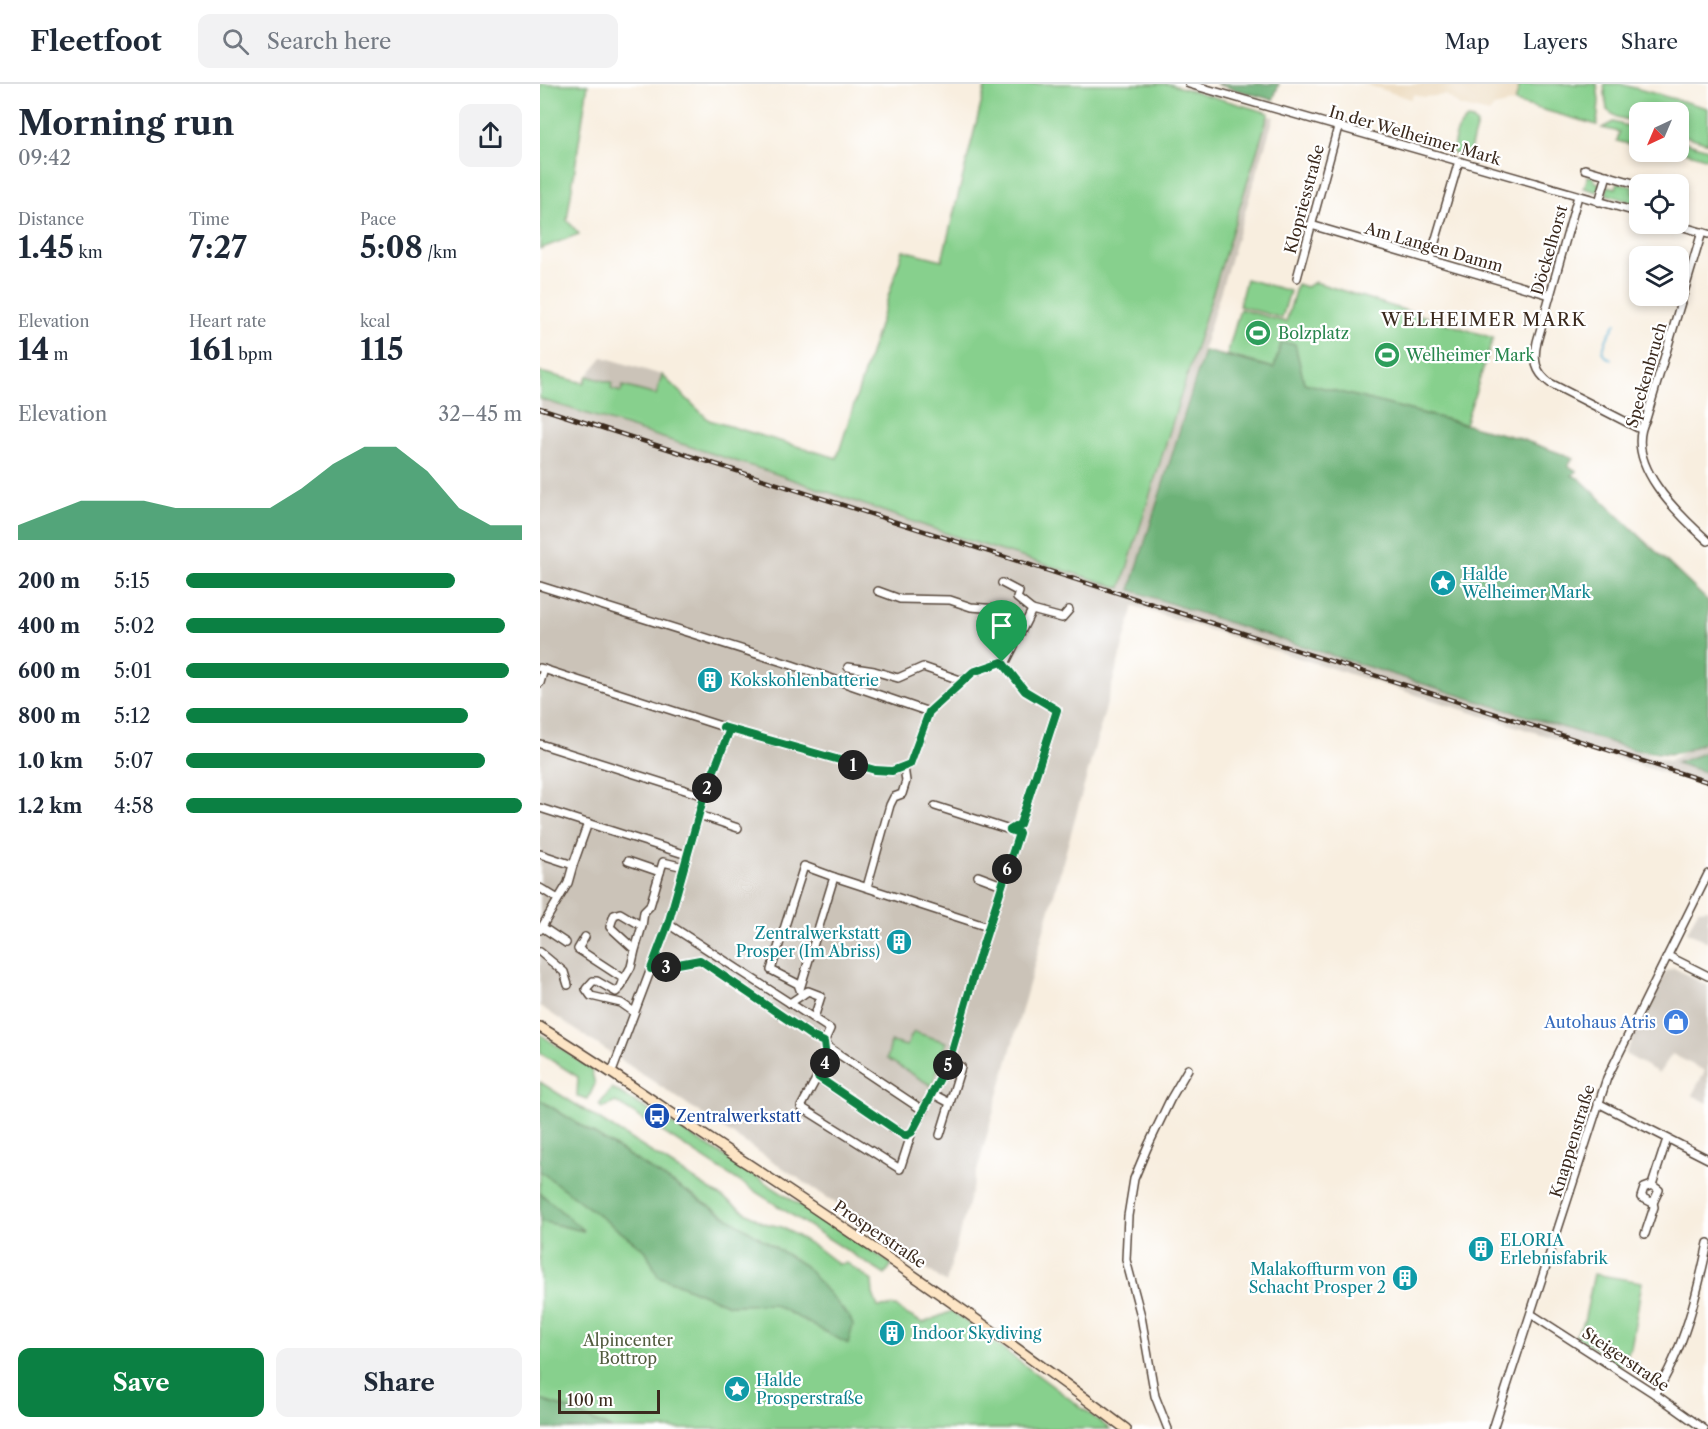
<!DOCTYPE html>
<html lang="en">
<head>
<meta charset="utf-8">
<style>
  body { margin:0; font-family:"Libre Caslon Text",serif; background:#f2f2f3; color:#1f2937; height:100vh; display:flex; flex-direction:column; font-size:22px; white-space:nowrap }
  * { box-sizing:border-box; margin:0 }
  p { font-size:20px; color:#747a83 }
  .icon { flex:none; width:33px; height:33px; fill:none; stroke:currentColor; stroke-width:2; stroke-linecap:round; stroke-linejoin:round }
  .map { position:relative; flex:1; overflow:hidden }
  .sheet { display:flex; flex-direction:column; background:#fff; width:540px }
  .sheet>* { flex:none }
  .needle { width:39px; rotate:224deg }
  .fabs { position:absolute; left:1089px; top:18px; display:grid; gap:12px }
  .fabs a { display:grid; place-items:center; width:60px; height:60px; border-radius:12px; background:#fff; box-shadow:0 3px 9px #0003; font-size:30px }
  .scale { position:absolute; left:18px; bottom:15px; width:102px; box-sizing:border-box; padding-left:6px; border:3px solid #3b2a1e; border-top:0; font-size:16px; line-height:21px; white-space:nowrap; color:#3b2a1e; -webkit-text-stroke:4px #fff; paint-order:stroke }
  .pin { position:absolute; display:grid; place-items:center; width:51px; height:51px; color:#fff; margin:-62px -26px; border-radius:50% 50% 50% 0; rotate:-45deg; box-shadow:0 0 6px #0007 }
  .pin .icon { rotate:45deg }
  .km { position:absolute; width:30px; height:30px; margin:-15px; border-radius:50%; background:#222; color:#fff; font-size:16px; line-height:30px; text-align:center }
  .round { display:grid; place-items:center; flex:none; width:63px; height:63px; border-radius:12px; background:#f2f2f3 }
  .headline { display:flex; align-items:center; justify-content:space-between; height:102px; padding:0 18px }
  h1 { font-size:33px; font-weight:700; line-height:45px }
  .metrics { display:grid; grid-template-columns:repeat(3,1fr); gap:9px; height:102px; padding:6px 18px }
  .metrics div { display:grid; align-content:center }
  .metrics b { font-size:30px; font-weight:700 }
  .metrics small { font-size:16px; font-weight:400 }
  .metrics p { font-size:16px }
  .chart { height:168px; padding:12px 18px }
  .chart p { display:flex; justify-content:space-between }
  .chart svg { width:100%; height:108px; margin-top:6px; fill:#0b8043; opacity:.7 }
  .primary-button { display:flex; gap:12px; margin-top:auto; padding:12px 18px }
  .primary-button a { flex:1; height:69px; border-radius:12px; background:#0b8043; color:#fff; font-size:24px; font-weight:700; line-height:69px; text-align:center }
  .primary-button a+a { background:#f2f2f3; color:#1f2937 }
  ul { padding:0 18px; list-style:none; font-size:20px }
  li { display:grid; grid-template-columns:96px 72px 1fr; align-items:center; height:45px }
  li i { height:15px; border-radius:8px; background:#0b8043 }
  header { display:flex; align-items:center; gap:36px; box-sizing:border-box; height:84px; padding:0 30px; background:#fff; border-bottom:2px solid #e0e1e3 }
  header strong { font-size:28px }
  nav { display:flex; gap:33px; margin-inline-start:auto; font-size:21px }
  .search { width:420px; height:54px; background:#f2f2f3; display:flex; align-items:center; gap:15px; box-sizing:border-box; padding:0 21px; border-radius:12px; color:#747a83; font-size:22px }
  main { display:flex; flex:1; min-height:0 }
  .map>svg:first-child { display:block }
</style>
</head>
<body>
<header>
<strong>Fleetfoot</strong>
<div class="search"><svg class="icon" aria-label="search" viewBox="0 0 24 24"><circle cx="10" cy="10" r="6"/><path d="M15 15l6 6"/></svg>Search here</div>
<nav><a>Map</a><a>Layers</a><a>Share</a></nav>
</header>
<main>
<section class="sheet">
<div class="headline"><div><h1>Morning run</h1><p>09:42</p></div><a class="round"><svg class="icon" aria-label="share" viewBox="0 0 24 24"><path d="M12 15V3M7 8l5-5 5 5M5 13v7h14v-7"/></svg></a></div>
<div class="metrics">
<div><p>Distance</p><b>1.45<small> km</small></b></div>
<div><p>Time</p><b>7:27</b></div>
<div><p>Pace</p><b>5:08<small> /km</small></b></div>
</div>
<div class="metrics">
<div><p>Elevation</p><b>14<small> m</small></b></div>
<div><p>Heart rate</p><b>161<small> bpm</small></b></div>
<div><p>kcal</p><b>115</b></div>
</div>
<div class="chart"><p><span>Elevation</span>32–45 m</p>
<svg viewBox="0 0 160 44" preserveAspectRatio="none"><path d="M0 44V38L10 33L20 28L30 28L40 28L50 31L60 31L70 31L80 31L90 23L100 13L110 6L120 6L130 16L140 31L150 38L160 38V44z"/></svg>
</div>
<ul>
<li><b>200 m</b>5:15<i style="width:80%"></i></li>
<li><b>400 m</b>5:02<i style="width:95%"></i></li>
<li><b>600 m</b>5:01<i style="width:96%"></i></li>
<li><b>800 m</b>5:12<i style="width:84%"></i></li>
<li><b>1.0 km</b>5:07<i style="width:89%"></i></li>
<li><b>1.2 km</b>4:58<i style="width:100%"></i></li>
</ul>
<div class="primary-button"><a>Save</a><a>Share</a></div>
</section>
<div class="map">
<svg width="1168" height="1345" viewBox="0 0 1168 1345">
  <rect width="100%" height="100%" fill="#fff"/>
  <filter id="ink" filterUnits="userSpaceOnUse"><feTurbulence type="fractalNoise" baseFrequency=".0167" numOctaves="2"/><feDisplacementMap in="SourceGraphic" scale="12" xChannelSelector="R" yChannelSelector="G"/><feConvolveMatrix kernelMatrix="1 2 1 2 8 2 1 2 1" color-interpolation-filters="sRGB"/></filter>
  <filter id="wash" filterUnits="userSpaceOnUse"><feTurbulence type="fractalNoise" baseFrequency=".008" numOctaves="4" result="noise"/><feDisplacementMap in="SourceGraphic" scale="24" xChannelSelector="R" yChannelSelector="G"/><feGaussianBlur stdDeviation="1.35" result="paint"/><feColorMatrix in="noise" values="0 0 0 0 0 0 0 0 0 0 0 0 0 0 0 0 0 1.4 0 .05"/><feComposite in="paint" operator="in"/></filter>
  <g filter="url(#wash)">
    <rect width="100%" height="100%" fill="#f8eedf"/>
    <polygon fill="#ebd8ba" points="825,0 980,0 975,18 954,23 949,29 920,22 905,11 884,13 874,10 871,15"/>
    <g fill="#cbc3b8">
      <polygon points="729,32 734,33 589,507 1128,677 1168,656 1168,668 1137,679 1168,689 1168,703 594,522 406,1199 324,1138 0,922 0,315 288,408 414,452 582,504"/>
      <polygon points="63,273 122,291 117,311 83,302 81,308 71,305 72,299 47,292"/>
      <polygon points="1168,825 1168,858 1147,848 1158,826"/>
      <polygon points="1134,884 1168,902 1168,1019 1152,1011 1165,987 1132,970 1119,989 1085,970 1126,887"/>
    </g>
    <g fill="#87d08d" stroke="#617d56" stroke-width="1.5">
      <polygon points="0,0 48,0 27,136 39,150 0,165"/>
      <polygon points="446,0 629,0 729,29 581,504 414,452 236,390 0,315 0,288 44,299 47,292 72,299 71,305 81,308 83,302 116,311 122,291 169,336 297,374 363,166 402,176"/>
      <polygon points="980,0 1057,0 1059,17 1057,41 975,18"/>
      <polygon points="1064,0 1080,0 1168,24 1168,59 1139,50 1138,28 1100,28 1099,39 1077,33 1067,26"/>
      <path d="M 927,35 L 933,36 L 937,41 L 928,73 L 913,69 C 913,57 917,43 927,35 Z"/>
      <polygon points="1073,38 1099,45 1099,54 1096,62 1077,57 1079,48 1062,44"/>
      <polygon points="1138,56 1168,65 1168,75 1139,66"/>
      <polygon points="1048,92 1054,93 1054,97 1060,100 1057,108 1044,104"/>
      <polygon points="1078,98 1093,103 1092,108 1099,111 1099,121 1066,110 1068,102 1076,104"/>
      <polygon points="706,195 750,207 742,234 699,222"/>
      <polygon points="775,198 953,254 925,340 764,299 755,261 734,284 687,271 700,225 746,238 757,200 766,203"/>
      <polygon points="374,948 406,958 392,1002 347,975 351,958 367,962 371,952"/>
      <polygon points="0,950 51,985 55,1000 48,1015 37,1012 38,993 0,969"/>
      <polygon points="0,998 223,1139 242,1143 276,1163 298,1180 307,1179 332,1197 333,1210 338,1223 356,1222 364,1229 383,1239 412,1227 570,1345 72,1345 25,1324 0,1316 0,1137 43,1147 0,1109 0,1087 106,1167 118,1192 189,1221 233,1220 308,1259 265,1182 0,1016"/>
      <polygon points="72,1004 173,1065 352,1180 345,1191 76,1018 62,1024 59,1021"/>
      <polygon points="1054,1190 1102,1198 1091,1264 1080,1282 1035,1251 1044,1238"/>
    </g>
    <g fill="#6db278" stroke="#546e4b" stroke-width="1.5">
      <polygon points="676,0 739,0 733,16"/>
      <path d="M 741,259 L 755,260 L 764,299 L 978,354 L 1033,374 L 1028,382 L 1037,387 L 1032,391 L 1040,395 L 1168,517 L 1168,656 C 1136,674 1131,671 1095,666 L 726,551 L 590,506 L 664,267 L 734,284 Z"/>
      <polygon points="1168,668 1168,689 1136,679 1164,669"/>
      <polygon points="0,1016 265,1182 310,1234 313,1241 308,1260 233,1220 189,1221 118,1192 106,1167 0,1087"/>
      <polygon points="0,1109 44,1147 0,1137"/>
      <polygon points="0,1316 25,1324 72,1345 0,1345"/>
    </g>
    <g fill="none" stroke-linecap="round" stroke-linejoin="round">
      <polyline stroke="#52aed0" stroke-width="2" points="1071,275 1065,272 1062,267 1068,252 1076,239"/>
    </g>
  </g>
  <g filter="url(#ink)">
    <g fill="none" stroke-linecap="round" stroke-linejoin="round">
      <g stroke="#57473b" stroke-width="10">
        <g id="street">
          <polyline points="649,0 1100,129"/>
          <polyline points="1045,85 1100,101"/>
          <path d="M 1038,112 L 997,258 C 993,276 995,288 1010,299 L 1100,345"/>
          <polyline points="1059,118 1067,91"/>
          <polyline points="1133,140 1168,150"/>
          <polyline points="771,141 1010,211"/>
          <path d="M 1162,148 L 1106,335 C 1082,378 1139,431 1168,457"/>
          <polyline points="890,175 919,77"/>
          <polyline points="757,194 798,43"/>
          <polyline points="0,502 252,581 389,628 433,588 467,576 492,526 477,514 479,508 462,499"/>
          <polyline points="338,507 360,515 410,516 431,523 457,525 473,532 482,543"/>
          <polyline points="492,526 522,534 529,526"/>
          <polyline points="462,578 485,607 517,626 480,740 470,746"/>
          <polyline points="308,583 334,587 358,594 383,583 423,597"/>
          <polyline points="0,584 190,645 164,712 128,840 72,988"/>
          <polyline points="0,599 4,585"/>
          <polyline points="187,644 335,686 352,687 370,680 389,628"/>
          <polyline points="0,660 164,712"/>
          <polyline points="0,724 147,771"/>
          <polyline points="159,731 198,744"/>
          <polyline points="0,770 33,781 48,739"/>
          <polyline points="88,777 120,788"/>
          <polyline points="438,792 462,801"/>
          <polyline points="294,793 448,843"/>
          <polyline points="327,803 350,721 354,713 362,710 366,697 364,683"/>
          <polyline points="0,804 18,815"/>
          <polyline points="128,840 290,945 284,958 287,975 261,1023 360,1085 372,1048"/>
          <polyline points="102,842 104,828 110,822 123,778 144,783"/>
          <polyline points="2,843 26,859"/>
          <polyline points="0,846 28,799 33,781"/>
          <polyline points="45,853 38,865 84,895 81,903 76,908 57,897 53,897 46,905 51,912 81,919 94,928"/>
          <polyline points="0,868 24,888 28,901"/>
          <polyline points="1128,872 1168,892"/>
          <polyline points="111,886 160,876 273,953 284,958"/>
          <polyline points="84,895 91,883 95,866 70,843 74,831 80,829 102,842 95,866"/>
          <polyline points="260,905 294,793 264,782 231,886 258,900 262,911"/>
          <polyline points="250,919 268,907 281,912 274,934"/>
          <polyline points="285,961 384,1027"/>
          <polyline points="277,993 365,1052 372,1048 409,977 440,870 479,749 395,722"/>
          <polyline points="393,1010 410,1019"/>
          <polyline points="1058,1019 1168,1075"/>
          <polyline points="400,1051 421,983 409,977"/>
          <polyline points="1112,1101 1119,1106 1113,1119 1101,1113 1104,1104 1112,1101 1127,1055"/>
          <polyline points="1105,1150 1114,1123 1113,1119"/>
          <polyline points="991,1230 1115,1310 1164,1345"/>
          <path d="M 1115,1310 C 1144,1266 1157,1210 1168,1159"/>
          <polyline points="628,1345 615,1312 601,1232 586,1176 588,1132 594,1095 607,1064 630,1016 648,985"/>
          <polyline points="953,1345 1067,994 1168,790"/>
        </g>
      </g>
      <g stroke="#57473b" stroke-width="12">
        <path id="secondary" d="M 0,943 C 71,986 138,1035 208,1080 C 337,1165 463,1252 586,1345"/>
      </g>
      <use href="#street" stroke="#fff" stroke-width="7"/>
      <use href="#secondary" stroke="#fde5c5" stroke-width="9"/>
      <g stroke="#3b2a1e" stroke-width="4.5">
        <polyline id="rail" points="0,324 1168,698"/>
      </g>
      <use href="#rail" stroke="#fff" stroke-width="2" stroke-dasharray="7" stroke-linecap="butt"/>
    </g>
  </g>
  <g fill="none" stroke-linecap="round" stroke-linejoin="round" filter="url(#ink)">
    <g stroke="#fff" stroke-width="12">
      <polygon id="route" points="462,578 485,607 517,626 480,740 470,746 479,749 440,870 409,977 372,1048 365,1052 278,993 286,975 284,958 273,953 160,876 111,885 128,840 164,712 190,645 183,643 335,686 352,687 370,680 389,628 433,588"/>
    </g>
    <use href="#route" stroke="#0b8043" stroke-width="8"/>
  </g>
  <defs>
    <g id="stadium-disc" transform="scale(1.35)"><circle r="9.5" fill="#2e9e5b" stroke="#fff"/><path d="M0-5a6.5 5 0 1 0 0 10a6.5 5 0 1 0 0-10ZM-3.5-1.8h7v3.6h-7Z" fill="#fff"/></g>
    <g id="sight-disc" transform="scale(1.35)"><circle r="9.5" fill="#0f9aa8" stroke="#fff"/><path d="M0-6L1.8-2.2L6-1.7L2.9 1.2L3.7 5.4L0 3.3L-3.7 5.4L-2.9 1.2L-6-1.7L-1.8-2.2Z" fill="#fff"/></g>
    <g id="building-disc" transform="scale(1.35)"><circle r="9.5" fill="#0f9aa8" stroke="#fff"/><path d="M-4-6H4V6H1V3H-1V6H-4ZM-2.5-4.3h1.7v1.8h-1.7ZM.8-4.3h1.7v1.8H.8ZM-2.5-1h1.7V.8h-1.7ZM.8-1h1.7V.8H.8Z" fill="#fff"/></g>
    <g id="shop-disc" transform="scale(1.35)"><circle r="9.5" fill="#3f7fe0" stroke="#fff"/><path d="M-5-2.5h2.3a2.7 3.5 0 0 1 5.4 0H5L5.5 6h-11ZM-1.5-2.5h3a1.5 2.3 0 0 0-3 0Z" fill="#fff"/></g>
    <g id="bus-disc" transform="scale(1.35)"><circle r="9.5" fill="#1a4fb4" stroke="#fff"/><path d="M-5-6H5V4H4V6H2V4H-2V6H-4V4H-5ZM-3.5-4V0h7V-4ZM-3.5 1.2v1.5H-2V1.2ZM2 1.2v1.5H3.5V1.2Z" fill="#fff"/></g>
  </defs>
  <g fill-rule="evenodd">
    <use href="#stadium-disc" x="718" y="249"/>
    <use href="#stadium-disc" x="847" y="271"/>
    <use href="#sight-disc" x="903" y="499"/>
    <use href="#building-disc" x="170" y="596"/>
    <use href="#building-disc" x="359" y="858"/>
    <use href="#shop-disc" x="1136" y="938"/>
    <use href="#bus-disc" x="117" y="1032"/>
    <use href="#building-disc" x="941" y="1165"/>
    <use href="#building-disc" x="865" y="1194"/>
    <use href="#building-disc" x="352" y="1249"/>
    <use href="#sight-disc" x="197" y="1305"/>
  </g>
  <g text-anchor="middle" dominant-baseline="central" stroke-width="4.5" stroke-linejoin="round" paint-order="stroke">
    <g font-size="16" fill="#3b2a1e" stroke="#fff">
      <text transform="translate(875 51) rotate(16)">In der Welheimer Mark</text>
      <text transform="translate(764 115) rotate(-75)">Klopriesstraße</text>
      <text transform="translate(894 163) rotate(16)">Am Langen Damm</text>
      <text transform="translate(1009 166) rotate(-74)">Döckelhorst</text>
      <text transform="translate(1106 291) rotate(-74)">Speckenbruch</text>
      <text transform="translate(1032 1057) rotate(-73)">Knappenstraße</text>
      <text transform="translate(340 1150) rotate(34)">Prosperstraße</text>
      <text transform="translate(1086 1275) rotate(34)">Steigerstraße</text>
    </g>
    <g font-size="16" fill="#27864d" stroke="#fff" text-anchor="start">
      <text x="738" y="249">Bolzplatz</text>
      <text x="866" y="271">Welheimer Mark</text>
    </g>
    <g font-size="16" fill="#0d838f" stroke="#fff" text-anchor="start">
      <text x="922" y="490">Halde<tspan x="922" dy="18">Welheimer Mark</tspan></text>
      <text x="190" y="596">Kokskohlenbatterie</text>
      <text x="340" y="849" text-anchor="end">Zentralwerkstatt<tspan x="340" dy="18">Prosper (Im Abriss)</tspan></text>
      <text x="960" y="1156">ELORIA<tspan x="960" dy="18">Erlebnisfabrik</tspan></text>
      <text x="846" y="1185" text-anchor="end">Malakoffturm von<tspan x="846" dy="18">Schacht Prosper 2</tspan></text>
      <text x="372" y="1249">Indoor Skydiving</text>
      <text x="216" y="1296">Halde<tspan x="216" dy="18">Prosperstraße</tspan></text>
    </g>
    <g font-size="16" fill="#366cbe" stroke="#fff" text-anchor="end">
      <text x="1116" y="938">Autohaus Atris</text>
    </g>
    <g font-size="16" fill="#164399" stroke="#fff" text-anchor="start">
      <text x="136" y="1032">Zentralwerkstatt</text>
    </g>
    <g font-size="16" fill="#525c3f" stroke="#fff">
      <text x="88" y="1256">Alpincenter<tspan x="88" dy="18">Bottrop</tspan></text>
    </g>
    <g font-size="18" letter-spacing="1.5" fill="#3b2a1e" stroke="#fff">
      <text x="944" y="236">WELHEIMER MARK</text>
    </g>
  </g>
</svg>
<div class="fabs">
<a><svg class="needle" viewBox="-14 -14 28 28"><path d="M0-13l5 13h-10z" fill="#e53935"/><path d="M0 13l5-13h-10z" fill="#747a83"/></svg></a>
<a><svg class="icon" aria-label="locate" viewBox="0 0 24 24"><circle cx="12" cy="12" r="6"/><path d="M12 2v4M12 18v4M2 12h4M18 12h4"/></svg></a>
<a><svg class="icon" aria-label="layers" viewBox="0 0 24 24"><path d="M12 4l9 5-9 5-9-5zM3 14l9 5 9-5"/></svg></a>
</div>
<div class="scale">100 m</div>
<div class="pin" style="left:462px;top:578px;background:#1e9e55"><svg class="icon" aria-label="arrive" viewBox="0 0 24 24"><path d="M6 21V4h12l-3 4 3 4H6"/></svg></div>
<b class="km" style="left:313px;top:681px">1</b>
<b class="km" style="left:167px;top:704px">2</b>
<b class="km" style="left:126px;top:883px">3</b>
<b class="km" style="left:285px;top:979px">4</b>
<b class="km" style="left:408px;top:981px">5</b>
<b class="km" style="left:467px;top:785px">6</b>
</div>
</main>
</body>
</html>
